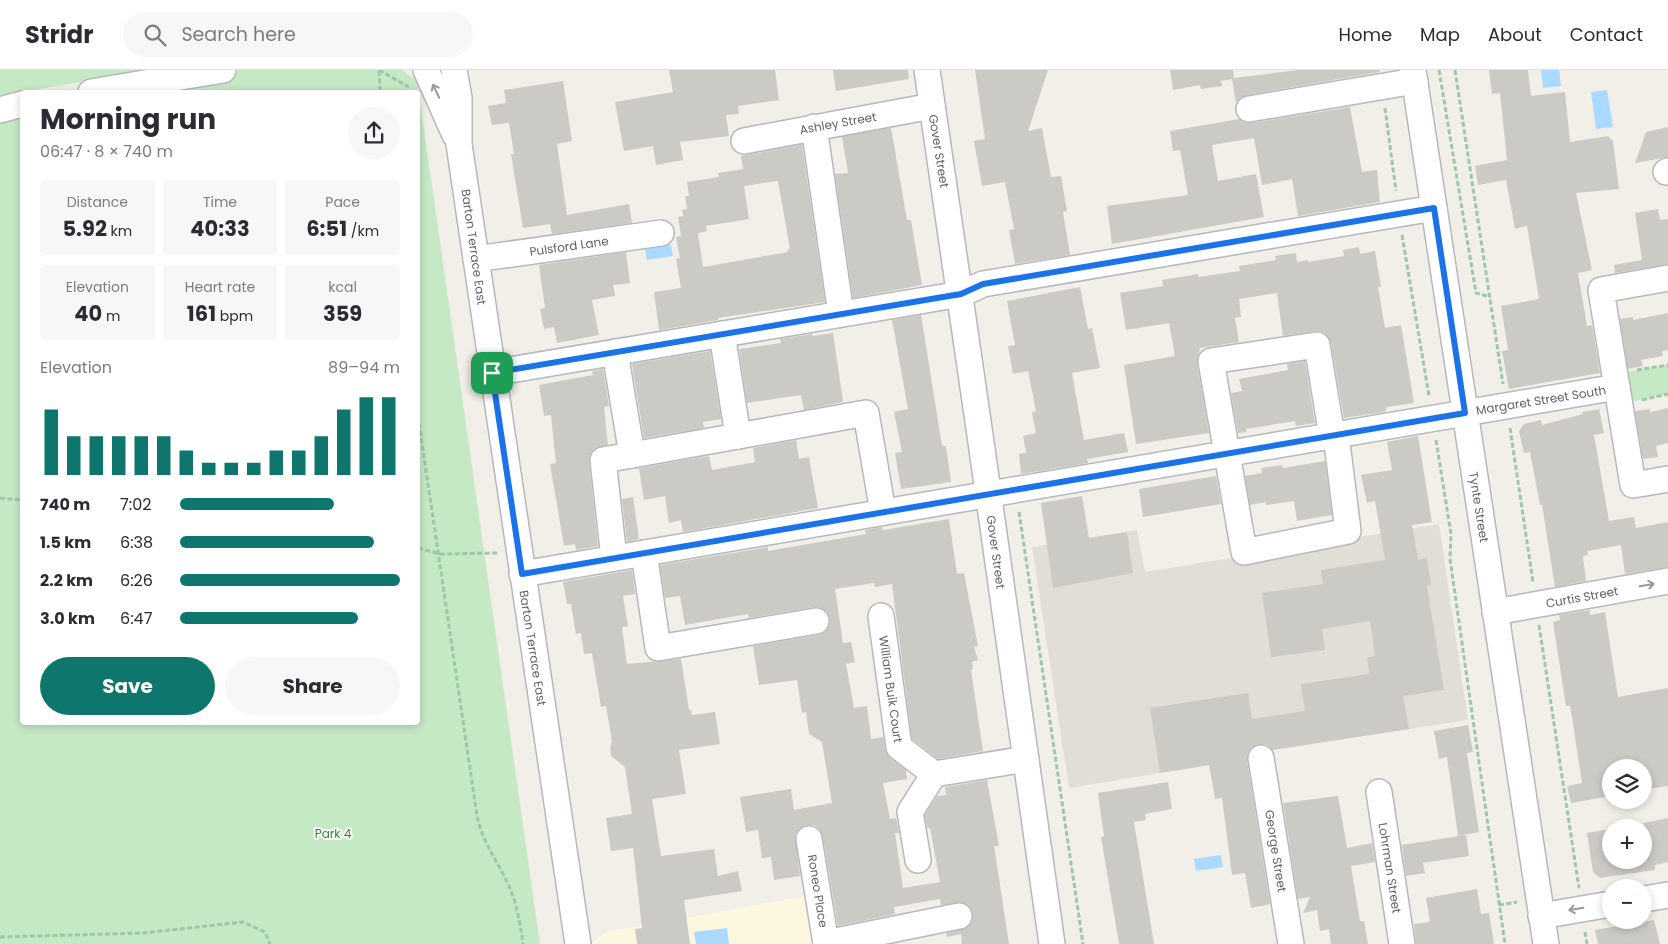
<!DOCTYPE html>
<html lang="en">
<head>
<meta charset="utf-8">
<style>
  body { margin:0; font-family:Poppins,sans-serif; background:#f7f7f7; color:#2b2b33; height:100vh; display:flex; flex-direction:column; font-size:19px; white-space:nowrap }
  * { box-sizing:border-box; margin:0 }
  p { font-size:16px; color:#7c7c81 }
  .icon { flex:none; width:28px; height:28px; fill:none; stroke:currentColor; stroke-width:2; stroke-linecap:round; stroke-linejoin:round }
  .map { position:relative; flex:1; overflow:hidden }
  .drawer { position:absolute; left:20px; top:20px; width:400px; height:635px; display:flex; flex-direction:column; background:#fff; border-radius:5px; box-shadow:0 2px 8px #0003 }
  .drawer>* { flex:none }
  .fabs { position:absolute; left:1602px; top:689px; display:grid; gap:10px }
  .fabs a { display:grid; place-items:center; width:50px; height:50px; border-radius:50%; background:#fff; box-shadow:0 2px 8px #0003; font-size:25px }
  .pin { position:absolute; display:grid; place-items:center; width:42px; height:42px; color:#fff; margin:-21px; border-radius:10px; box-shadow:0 2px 8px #0006 }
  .round { display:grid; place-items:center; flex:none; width:52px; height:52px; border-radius:26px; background:#f7f7f7 }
  .summary { display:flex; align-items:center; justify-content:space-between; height:85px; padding:0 20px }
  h1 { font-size:28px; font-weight:700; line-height:38px }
  .stats { display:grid; grid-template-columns:repeat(3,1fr); gap:8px; height:85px; padding:5px 20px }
  .stats div { display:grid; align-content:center; border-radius:5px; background:#f7f7f7; text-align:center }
  .stats b { font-size:21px; font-weight:700 }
  .stats small { font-size:14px; font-weight:400 }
  .stats p { font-size:14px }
  .chart { height:140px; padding:10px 20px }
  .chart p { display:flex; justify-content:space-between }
  .chart svg { width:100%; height:90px; margin-top:5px; stroke:#0f766e; stroke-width:6 }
  .action { display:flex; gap:10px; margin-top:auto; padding:10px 20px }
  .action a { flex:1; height:58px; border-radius:30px; background:#0f766e; color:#fff; font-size:20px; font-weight:700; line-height:58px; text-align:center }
  .action a+a { background:#f7f7f7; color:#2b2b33 }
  ul { padding:0 20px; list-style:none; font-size:16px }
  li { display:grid; grid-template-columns:80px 60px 1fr; align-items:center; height:38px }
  li i { height:12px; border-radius:6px; background:#0f766e }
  header { display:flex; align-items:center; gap:30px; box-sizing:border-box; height:70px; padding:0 25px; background:#fff; border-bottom:1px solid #e1e1e2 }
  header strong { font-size:24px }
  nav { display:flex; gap:28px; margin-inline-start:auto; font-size:18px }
  .search { width:350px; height:45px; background:#f7f7f7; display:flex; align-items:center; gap:12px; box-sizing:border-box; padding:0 18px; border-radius:28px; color:#7c7c81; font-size:19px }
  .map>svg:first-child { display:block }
</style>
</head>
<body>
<header>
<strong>Stridr</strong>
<div class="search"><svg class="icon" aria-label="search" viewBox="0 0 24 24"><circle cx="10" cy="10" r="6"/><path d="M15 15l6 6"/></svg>Search here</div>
<nav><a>Home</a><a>Map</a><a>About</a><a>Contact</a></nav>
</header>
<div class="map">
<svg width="1668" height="874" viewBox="0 0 1668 874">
  <rect width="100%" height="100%" fill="#f1efe8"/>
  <polygon fill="#fef7e0" points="818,824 826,874 590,874 606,862"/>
  <polygon fill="#e1ded6" points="1439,454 1468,650 1257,682 1258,687 1069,718 1032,477 1137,460 1145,502"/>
  <g fill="#c5e8c5">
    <polygon points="0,0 147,0 0,26"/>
    <polygon points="240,0 402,0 417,11 540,874 0,874 0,44 22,38 22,652 418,652 418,22 105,22"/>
    <polygon points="1668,295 1668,324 1620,334 1615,304"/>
  </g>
  <g fill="#aadaff">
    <polygon points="1541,0 1559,0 1561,16 1543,18"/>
    <polygon points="1607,20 1613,57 1596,59 1591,22"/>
    <polygon points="671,175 673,186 647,190 645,179"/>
    <polygon points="1221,785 1223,797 1196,801 1194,789"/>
    <polygon points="727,858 729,874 696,874 694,862"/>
  </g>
  <g fill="#cccac5" fill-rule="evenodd">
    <polygon points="669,0 775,0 779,30 738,36 739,44 726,45 729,66 680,72 683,90 656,95 653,76 624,81 615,32 673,22"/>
    <polygon points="833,0 908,0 909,9 836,21"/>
    <polygon points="975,0 1048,0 1028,61 1042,58 1051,107 1061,106 1067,141 1063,142 1070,185 1015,194 1009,160 1014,159 1005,112 982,116 974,71 985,69"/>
    <polygon points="1170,0 1233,0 1234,8 1299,0 1379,0 1380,2 1247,25 1240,28 1236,33 1232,9 1221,11 1222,16 1201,19 1200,15 1173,20"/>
    <polygon points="1489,0 1528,0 1531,26 1565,22 1570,72 1608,66 1613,71 1619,119 1576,123 1592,200 1578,203 1587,256 1592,255 1600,303 1509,319 1502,281 1508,280 1501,236 1539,229 1527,156 1515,159 1506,110 1478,115 1475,96 1507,90 1500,23 1492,24"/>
    <polygon points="563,11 572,71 557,74 567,145 629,134 632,153 552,164 550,154 523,158 511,84 514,84 509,53 492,55 488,36 506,33 504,20"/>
    <polygon points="1350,37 1362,102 1377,100 1380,132 1298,146 1292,109 1262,115 1254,68 1212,75 1218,111 1256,104 1264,147 1112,174 1107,136 1188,125 1180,80 1173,81 1170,61 1239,49 1244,53 1251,53"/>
    <polygon points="1668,57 1668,87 1635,93 1646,62"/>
    <polygon points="891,58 907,150 911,150 922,215 853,228 835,104 848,103 842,67"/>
    <path d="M 802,75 L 825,232 L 718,248 L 718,250 L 659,260 L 654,222 L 681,218 L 676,189 L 680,188 L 676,167 L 681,166 L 678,147 L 683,146 L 682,140 L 687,139 L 685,126 L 689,126 L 687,112 L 719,107 L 718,103 L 743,99 L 741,86 ZM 778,111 L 790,179 L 787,180 L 788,182 L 703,197 L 698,163 L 707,161 L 706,156 L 749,149 L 744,116 Z"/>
    <polygon points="1658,139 1660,150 1668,149 1668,194 1615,203 1614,195 1642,190 1635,143"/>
    <polygon points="1359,177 1360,184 1375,181 1381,217 1378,217 1385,258 1401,255 1414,333 1387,337 1385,342 1344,348 1331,273 1328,266 1323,262 1315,261 1283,266 1277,223 1239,229 1241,247 1235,248 1239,272 1200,278 1197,293 1209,363 1136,374 1124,295 1175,286 1169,253 1126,260 1120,223 1163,216 1162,210 1198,204 1198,207 1240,201 1239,196 1276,190 1275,186 1296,183 1297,192 1308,190 1308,192 1344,186 1343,180"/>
    <polygon points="626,182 630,213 613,215 615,226 592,230 599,265 557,273 554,257 544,259 540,239 545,238 539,195"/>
    <polygon points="1080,217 1088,259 1092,258 1100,298 1072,303 1084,370 1124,363 1128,382 1087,389 1088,393 1021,404 1019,384 1026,383 1023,366 1036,363 1032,342 1036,341 1028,301 1013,304 1008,276 1015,275 1007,231"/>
    <polygon points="1668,243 1668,280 1662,281 1663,286 1641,290 1643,296 1628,299 1620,249 1633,247 1633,250"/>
    <polygon points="921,245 942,376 946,376 951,412 901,419 895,383 902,382 894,342 908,339 892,250"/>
    <polygon points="833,263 843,332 804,340 801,325 747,333 739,279 781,273 780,269 812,264 813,266"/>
    <polygon points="710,281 721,349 703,352 704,358 644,368 632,294"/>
    <polygon points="1305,291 1315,353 1296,356 1295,351 1246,359 1247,362 1238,363 1231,323 1242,321 1239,309 1288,300 1287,294"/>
    <polygon points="603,299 609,336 604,337 608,375 594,379 590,385 589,391 598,476 576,480 575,474 564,476 550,394 556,393 551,345 544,346 539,315 593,305 592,301"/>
    <polygon points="1668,338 1668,373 1656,376 1658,387 1643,389 1635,341 1650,339 1650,342"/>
    <polygon points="1599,339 1604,363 1594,365 1609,451 1634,447 1636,458 1668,452 1668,497 1625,504 1621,475 1587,481 1588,485 1583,486 1586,511 1555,517 1542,435 1540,435 1530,382 1524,383 1519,361 1524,354 1541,350 1542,355 1583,344 1582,342"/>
    <polygon points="1418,366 1432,452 1412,455 1418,490 1427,488 1431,515 1427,516 1444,620 1403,626 1409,659 1273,680 1266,674 1258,674 1252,677 1247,683 1247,690 1270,834 1251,838 1245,803 1232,805 1222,728 1215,729 1209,695 1160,703 1150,638 1248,623 1252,649 1305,641 1301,614 1369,604 1367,587 1375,586 1370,551 1322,559 1325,580 1271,587 1262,523 1323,514 1321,500 1385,490 1375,431 1367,433 1361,405 1392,400 1387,372"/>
    <polygon points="796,370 799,389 809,387 818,438 683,462 681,450 669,453 665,426 644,430 639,398 709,386 712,400 755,392 753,378"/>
    <polygon points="1325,391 1332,445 1297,451 1294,431 1266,435 1266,432 1250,435 1245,406 1262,403 1261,398 1282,395 1283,398"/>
    <polygon points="1216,406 1221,434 1143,447 1139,419"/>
    <polygon points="1082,426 1089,468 1127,462 1133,503 1053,518 1041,433"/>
    <polygon points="633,427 639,469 627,472 622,429"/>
    <polygon points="949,449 957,504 964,503 978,576 974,577 978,590 972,592 973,599 971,600 983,681 938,689 912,669 892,514 875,517 874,513 835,519 843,573 851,572 855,592 846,594 854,638 867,636 871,669 883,667 885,679 890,688 906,700 907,709 883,713 890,749 896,748 899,763 895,763 903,818 940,812 930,758 927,758 925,745 937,726 946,725 945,717 987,710 999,776 994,776 1009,874 962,874 961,864 947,867 946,863 968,857 972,851 973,844 970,837 964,833 941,835 940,829 894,837 895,844 838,856 823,767 820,760 814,755 806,755 800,758 795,764 800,806 774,810 771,787 762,788 758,760 746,762 740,727 791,719 794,740 832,733 822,672 809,664 806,642 802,643 797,610 759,615 753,576 819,565 825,562 829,556 830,548 827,542 821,538 814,537 749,548 748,544 685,555 680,526 665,528 660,495 768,477 768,481 866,464 865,460 882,457 883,460"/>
    <polygon points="632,500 635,524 623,526 628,556 622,557 627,594 681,589 689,640 691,640 692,645 715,642 720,674 679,680 686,724 652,729 661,786 714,779 718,806 738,801 742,821 684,830 690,874 637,874 635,859 642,858 633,778 611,781 606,748 632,744 625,697 611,686 610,677 612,672 606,636 601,637 592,583 584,584 581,563 576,564 571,534 567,534 563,512"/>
    <polygon points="1590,540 1590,545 1605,542 1618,627 1668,618 1668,716 1644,720 1644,698 1611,698 1611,726 1571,733 1567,716 1582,713 1573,654 1570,636 1566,636 1553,552 1560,550 1559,545"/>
    <polygon points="1468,655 1473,682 1467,683 1479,762 1458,766 1447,687 1439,689 1434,661"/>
    <polygon points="1168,712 1172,739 1145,744 1146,750 1134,752 1154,874 1119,874 1101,767 1104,766 1098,723"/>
    <polygon points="1338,726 1347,778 1372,773 1375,792 1351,796 1360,851 1364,851 1368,874 1331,874 1329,859 1320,861 1317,840 1303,843 1310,827 1298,829 1283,733"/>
    <polygon points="1668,748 1668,792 1655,795 1655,800 1600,808 1593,802 1587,763 1611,759 1611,790 1644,790 1644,753"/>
    <polygon points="1466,765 1469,786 1423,793 1425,803 1406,806 1402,775"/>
    <polygon points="1477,819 1481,844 1489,843 1494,874 1416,874 1414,854 1430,852 1426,828"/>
    <polygon points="1654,850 1660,874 1598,874 1595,860"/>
  </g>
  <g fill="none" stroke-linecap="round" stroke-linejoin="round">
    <g stroke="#b5b8bc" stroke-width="28">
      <g id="minor">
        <polyline points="426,0 455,65"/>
        <polyline points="454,0 459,28 459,74 578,874"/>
        <path d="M 927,0 C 970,291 1011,583 1052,874"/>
        <polyline points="1413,0 1546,874"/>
        <polyline points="91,22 223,0"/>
        <polyline points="1249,39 1415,11"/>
        <polyline points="0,40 22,34"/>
        <polyline points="814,57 841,244"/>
        <polyline points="744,71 932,36"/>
        <polyline points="1666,102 1668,101"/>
        <polyline points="476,189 661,163"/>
        <polyline points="1668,208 1601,220 1633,415 1668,409"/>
        <polygon points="1317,275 1330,354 1336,365 1348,461 1244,482 1211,291"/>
        <polyline points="615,282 632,385 738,366 722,264"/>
        <polyline points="492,303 961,224 983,214 1434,138"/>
        <polyline points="738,366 866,343 883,442"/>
        <polyline points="644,483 658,578 816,551"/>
        <polyline points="614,488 603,390 632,385"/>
        <polyline points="522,504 1617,317"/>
        <polyline points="1495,542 1668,511"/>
        <polyline points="881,546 899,677 934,704"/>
        <polyline points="1261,688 1291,874"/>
        <polyline points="1379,722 1402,874"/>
        <polyline points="809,769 826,874"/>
        <polyline points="918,790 910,742 934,704 1026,689"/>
        <polyline points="1644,829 1668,825"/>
        <polyline points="1541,846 1611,834"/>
        <polyline points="826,873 959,846"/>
      </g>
    </g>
    <g stroke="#9cc7a9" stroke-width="3" stroke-dasharray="5 2.5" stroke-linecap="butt">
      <polyline points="379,0 409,17"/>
      <polyline points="1439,0 1476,223 1490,227"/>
      <polyline points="1455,0 1503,314"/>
      <polyline points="379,1 380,22"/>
      <polyline points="1385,38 1396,121"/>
      <polyline points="1402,165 1429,326"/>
      <polyline points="1637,300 1668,295"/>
      <polyline points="1642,330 1668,324"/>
      <path d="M 418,346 L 477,746 C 484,776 496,788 508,814 C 517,833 520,853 523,874"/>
      <polyline points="1510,358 1533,512"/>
      <polyline points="1436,370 1451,464 1450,489 1505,874"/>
      <polyline points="0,428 22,430"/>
      <polyline points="1019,442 1083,874"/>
      <polyline points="418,478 440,484 499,483"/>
      <polyline points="1539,555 1579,818"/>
      <polyline points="1499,835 1517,832"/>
      <polyline points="1585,862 1587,874"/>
      <polyline points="0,867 143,863 243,852 265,862 270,874"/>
    </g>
    <use href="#minor" stroke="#fff" stroke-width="25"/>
  </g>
  <defs><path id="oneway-shaft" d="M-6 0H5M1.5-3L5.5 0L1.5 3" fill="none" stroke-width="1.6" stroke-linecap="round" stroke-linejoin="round" transform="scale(1.25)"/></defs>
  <g stroke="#979a9d">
    <use href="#oneway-shaft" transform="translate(436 21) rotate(-115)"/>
    <use href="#oneway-shaft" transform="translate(1647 515) rotate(-10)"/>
    <use href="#oneway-shaft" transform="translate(1576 839) rotate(170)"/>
  </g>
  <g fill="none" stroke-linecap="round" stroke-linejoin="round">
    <g stroke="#fff" stroke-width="10">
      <polygon id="route" points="1434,138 1465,343 522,504 492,303 961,224 983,214"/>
    </g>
    <use href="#route" stroke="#1a73e8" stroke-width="6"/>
  </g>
  <g text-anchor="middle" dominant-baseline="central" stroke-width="4" stroke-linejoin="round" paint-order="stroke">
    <g font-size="12" fill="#5f6368" stroke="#fff">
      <text transform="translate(838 53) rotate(-10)">Ashley Street</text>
      <text transform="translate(939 81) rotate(81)">Gover Street</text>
      <text transform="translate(569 176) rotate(-8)">Pulsford Lane</text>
      <text transform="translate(474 177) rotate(82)">Barton Terrace East</text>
      <text transform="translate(1541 330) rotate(-9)">Margaret Street South</text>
      <text transform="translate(1479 437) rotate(81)">Tynte Street</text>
      <text transform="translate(996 482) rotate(82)">Gover Street</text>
      <text transform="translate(1582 527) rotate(-10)">Curtis Street</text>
      <text transform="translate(533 578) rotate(81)">Barton Terrace East</text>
      <text transform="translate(891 619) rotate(82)">William Buik Court</text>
      <text transform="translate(1276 781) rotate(81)">George Street</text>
      <text transform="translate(1390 798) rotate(81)">Lohrman Street</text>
      <text transform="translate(818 821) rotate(81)">Roneo Place</text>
    </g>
    <g font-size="12" fill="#348238" stroke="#fff">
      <text x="333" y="763">Park 4</text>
    </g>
  </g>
</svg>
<div class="fabs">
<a><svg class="icon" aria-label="layers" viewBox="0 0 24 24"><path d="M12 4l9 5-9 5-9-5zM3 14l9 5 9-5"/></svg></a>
<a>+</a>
<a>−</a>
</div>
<div class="pin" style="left:492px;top:303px;background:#1e9e55"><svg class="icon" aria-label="arrive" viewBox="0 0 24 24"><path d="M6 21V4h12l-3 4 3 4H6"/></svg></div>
<section class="drawer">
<div class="summary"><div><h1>Morning run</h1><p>06:47 · 8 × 740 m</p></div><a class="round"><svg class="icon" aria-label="share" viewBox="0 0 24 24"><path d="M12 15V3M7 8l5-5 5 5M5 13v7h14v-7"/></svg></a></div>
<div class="stats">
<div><p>Distance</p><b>5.92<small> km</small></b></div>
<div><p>Time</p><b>40:33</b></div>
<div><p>Pace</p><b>6:51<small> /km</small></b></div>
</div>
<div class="stats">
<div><p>Elevation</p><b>40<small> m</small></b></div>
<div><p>Heart rate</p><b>161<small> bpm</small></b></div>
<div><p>kcal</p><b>359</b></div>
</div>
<div class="chart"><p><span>Elevation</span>89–94 m</p>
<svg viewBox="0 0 160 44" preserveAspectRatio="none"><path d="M5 44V12M15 44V25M25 44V25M35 44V25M45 44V25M55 44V25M65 44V32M75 44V38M85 44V38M95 44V38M105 44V32M115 44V32M125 44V25M135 44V12M145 44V6M155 44V6"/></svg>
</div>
<ul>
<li><b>740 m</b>7:02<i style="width:70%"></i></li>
<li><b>1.5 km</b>6:38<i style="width:88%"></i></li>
<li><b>2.2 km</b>6:26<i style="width:100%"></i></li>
<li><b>3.0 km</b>6:47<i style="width:81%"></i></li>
</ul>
<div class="action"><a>Save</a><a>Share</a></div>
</section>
</div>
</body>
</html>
